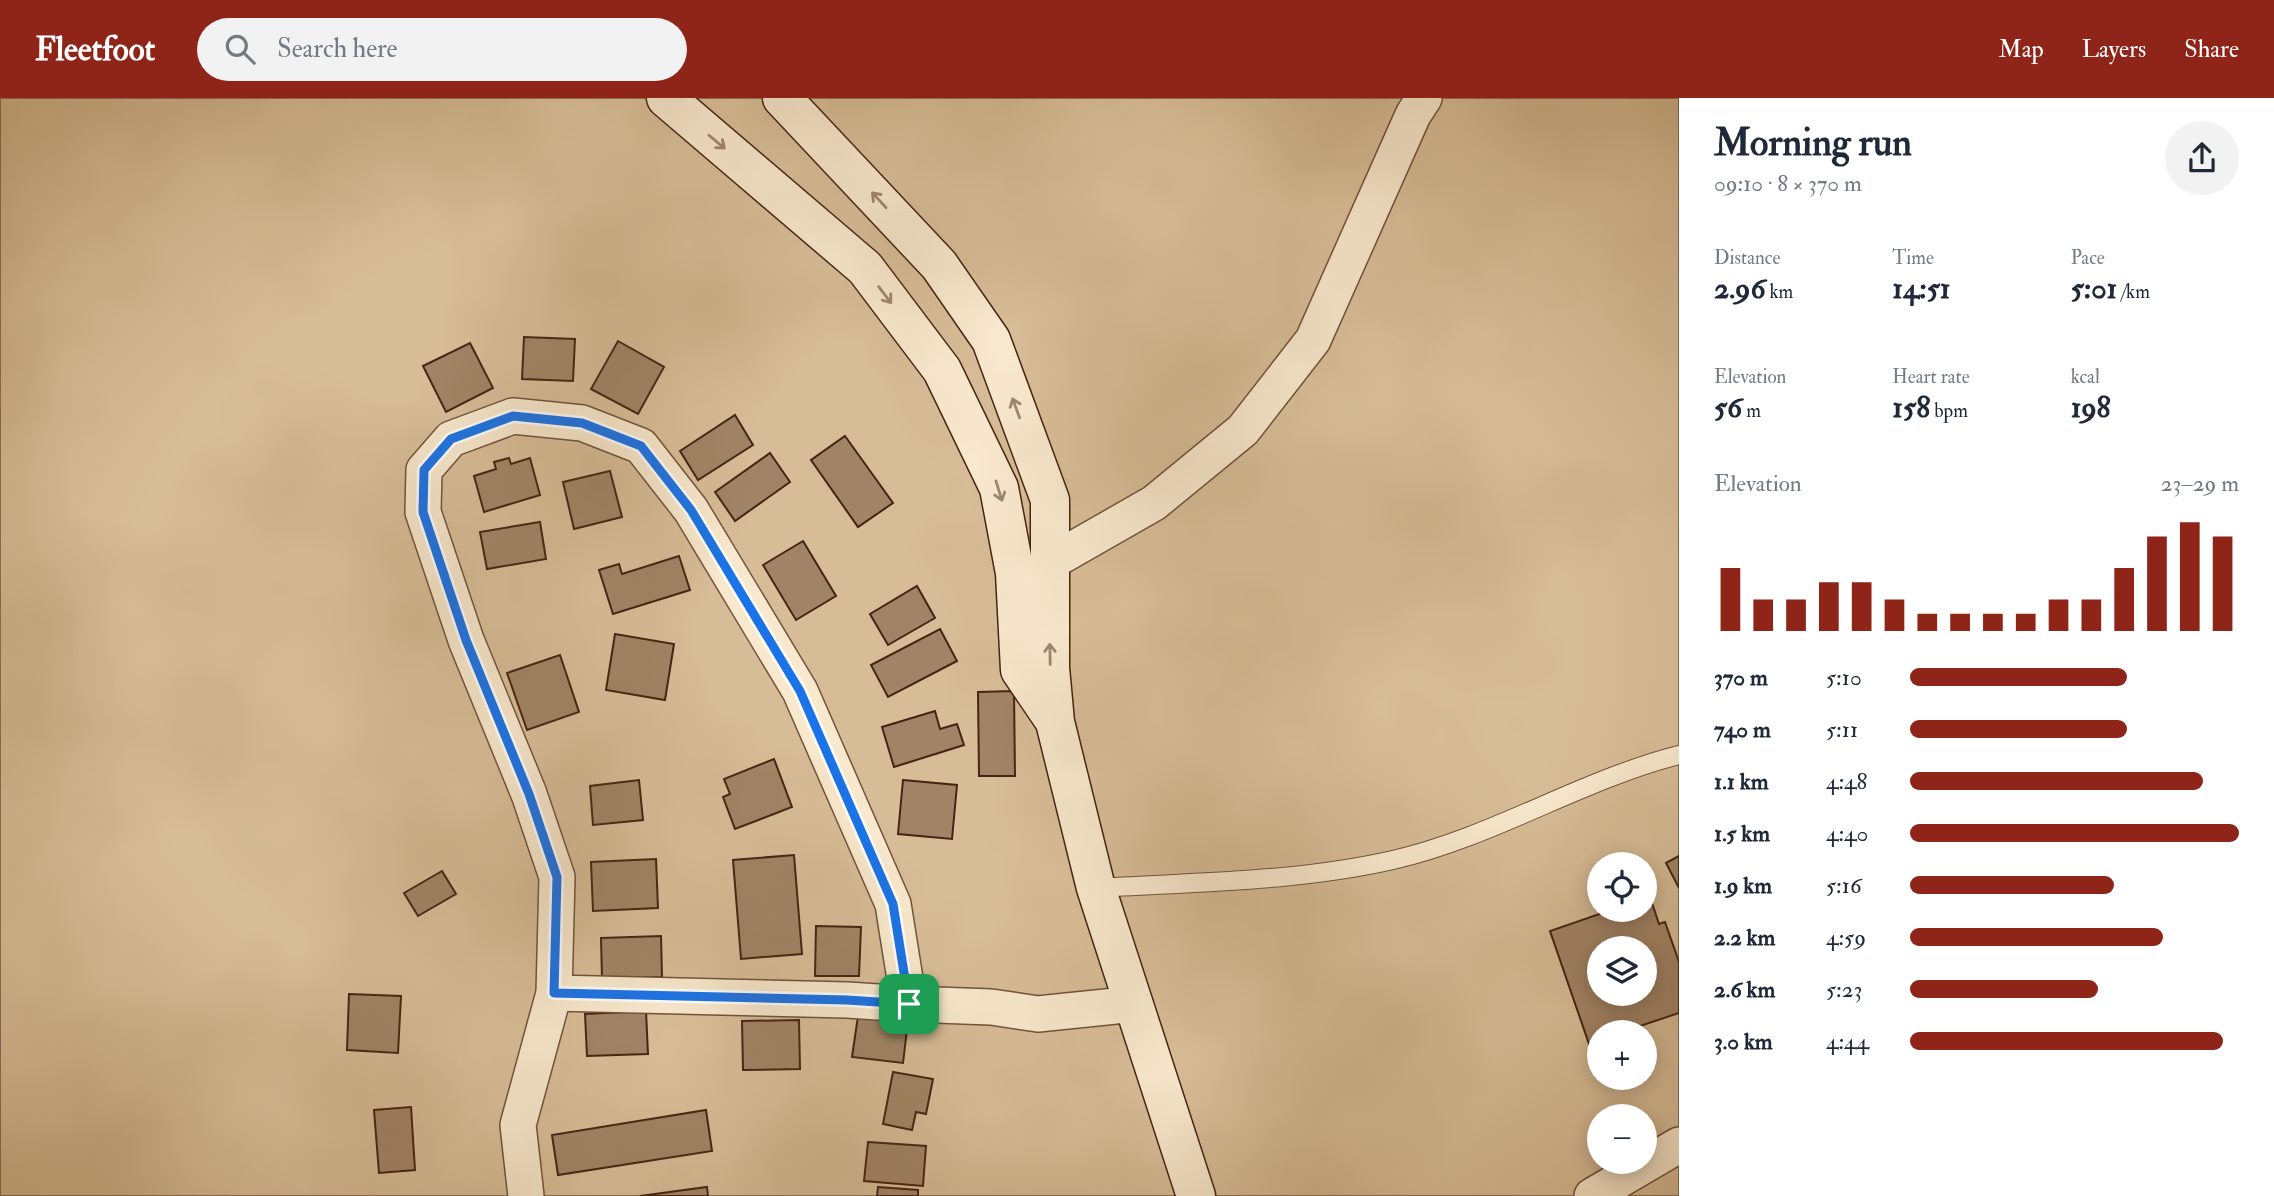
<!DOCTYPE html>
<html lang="en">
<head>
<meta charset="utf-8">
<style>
  body { margin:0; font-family:"IM FELL Double Pica",serif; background:#f2f2f3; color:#1f2937; height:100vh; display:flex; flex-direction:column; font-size:26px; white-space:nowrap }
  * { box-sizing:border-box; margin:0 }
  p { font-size:23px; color:#747a83 }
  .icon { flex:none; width:38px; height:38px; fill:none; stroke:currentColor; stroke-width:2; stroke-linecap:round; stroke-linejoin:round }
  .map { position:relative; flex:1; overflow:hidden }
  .details { display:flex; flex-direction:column; background:#fff; width:595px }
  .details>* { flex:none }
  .buttons { position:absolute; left:1587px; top:754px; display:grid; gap:14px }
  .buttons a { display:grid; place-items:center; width:70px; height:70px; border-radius:50%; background:#fff; box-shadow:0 4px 18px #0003; font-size:35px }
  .pin { position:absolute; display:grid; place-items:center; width:60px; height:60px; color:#fff; margin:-30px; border-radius:14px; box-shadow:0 4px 10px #0006 }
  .round { display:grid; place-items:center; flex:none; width:74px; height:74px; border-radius:37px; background:#f2f2f3 }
  .head { display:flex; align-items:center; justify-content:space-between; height:119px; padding:0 35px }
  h1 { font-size:38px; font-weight:700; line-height:52px }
  .figures { display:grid; grid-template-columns:repeat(3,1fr); gap:10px; height:119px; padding:7px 35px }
  .figures div { display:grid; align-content:center }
  .figures b { font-size:30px; font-weight:700 }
  .figures small { font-size:19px; font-weight:400 }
  .figures p { font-size:19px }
  .chart { height:196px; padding:14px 35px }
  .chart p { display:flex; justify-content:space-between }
  .chart svg { width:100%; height:126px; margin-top:7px; stroke:#8f2418; stroke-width:6 }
  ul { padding:0 35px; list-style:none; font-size:23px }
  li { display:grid; grid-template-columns:112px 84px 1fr; align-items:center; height:52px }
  li i { height:18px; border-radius:9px; background:#8f2418 }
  header { display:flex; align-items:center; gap:42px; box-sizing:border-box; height:98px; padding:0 35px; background:#8f2418; color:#fff }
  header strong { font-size:33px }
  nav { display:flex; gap:38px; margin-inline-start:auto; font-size:24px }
  .search { width:490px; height:63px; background:#f2f2f3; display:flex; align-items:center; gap:18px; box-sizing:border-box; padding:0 24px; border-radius:38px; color:#747a83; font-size:26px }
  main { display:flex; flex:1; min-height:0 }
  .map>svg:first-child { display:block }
</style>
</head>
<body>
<header>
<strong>Fleetfoot</strong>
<div class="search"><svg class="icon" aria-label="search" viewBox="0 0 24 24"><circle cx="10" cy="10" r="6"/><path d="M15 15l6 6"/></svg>Search here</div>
<nav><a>Map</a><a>Layers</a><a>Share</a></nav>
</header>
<main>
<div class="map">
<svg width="1679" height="1098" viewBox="0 0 1679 1098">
  <rect width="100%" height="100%" fill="#f5dcb2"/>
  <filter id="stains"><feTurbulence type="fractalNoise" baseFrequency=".00286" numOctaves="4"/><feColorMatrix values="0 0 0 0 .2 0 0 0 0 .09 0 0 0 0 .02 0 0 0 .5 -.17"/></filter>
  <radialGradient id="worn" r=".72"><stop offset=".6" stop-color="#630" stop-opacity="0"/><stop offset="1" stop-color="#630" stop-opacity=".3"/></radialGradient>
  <path fill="#d7bd97" stroke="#8e7056" stroke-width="2" fill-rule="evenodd" d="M 0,0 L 1679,0 L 1679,1098 L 0,1098 ZM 1600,766 L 1645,766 L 1645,812 L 1600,812 ZM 1600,850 L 1645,850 L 1645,896 L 1600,896 ZM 1600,934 L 1645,934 L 1645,980 L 1600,980 ZM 1600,1018 L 1645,1018 L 1645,1064 L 1600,1064 Z"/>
  <g fill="#a18466" stroke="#462414" stroke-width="2" fill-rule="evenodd">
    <polygon points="524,239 575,241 573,283 522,281"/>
    <polygon points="618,243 664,269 638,316 591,291"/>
    <polygon points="470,245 493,290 446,314 423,268"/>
    <polygon points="735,317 753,347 698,382 680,353"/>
    <polygon points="845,338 893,405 858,429 811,362"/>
    <polygon points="770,355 790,384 735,423 715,394"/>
    <polygon points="509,360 511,366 530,360 540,397 484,414 474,378 496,371 494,364"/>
    <polygon points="610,373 622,419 574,431 563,384"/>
    <polygon points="540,424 546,461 487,471 480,434"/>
    <polygon points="803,443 836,498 796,522 763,467"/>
    <polygon points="679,458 690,492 613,516 599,472 619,466 622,476"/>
    <polygon points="917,488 935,520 888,547 870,516"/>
    <polygon points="940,531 957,563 888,599 871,567"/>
    <polygon points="615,536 674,546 665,602 606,592"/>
    <polygon points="560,557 579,614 527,632 507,575"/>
    <polygon points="1014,593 1015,678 979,678 978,594"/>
    <polygon points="935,613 940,631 957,626 964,647 894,669 882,629"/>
    <polygon points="774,661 792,709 735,731 723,699 730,696 724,681"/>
    <polygon points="639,682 643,722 593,727 590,688"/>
    <polygon points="903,682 957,687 952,741 898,736"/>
    <polygon points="794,757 802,856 741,861 733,762"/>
    <polygon points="1679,758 1679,790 1666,765"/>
    <polygon points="656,761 658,810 593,813 591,764"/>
    <polygon points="442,773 456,796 418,818 404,795"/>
    <path d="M 1650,799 L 1659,826 L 1665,824 L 1679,864 L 1679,915 L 1622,934 L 1600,934 L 1600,942 L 1589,946 L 1550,833 L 1611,812 L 1645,812 L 1645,800 ZM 1600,850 L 1645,850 L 1645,896 L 1600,896 Z"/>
    <polygon points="816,828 861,829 859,878 815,878"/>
    <polygon points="661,838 662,879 602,881 601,840"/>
    <polygon points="349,896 401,898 398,955 347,952"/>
    <polygon points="646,913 648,956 587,958 585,916"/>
    <polygon points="858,918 908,923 903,965 852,959"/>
    <polygon points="799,922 800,971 743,972 742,923"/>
    <polygon points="893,974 933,981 926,1016 916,1014 912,1032 883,1026"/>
    <polygon points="411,1009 415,1072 379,1075 374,1012"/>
    <polygon points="706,1012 712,1053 558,1077 552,1037"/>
    <polygon points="868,1044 926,1048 923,1088 864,1083"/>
    <polygon points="707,1089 708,1098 640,1098"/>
    <polygon points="878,1089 918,1092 918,1098 877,1098"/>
  </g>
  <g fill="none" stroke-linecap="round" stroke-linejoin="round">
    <g stroke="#72523c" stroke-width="20">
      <path id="service" d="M 1096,790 C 1195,784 1296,784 1393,762 C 1493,739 1581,682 1679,657"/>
    </g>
    <g stroke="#72523c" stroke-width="38">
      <g id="minor">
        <polyline points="1049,465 1154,405 1243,332 1313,242 1413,17 1424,0"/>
        <polyline points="554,895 847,902 909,906"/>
        <polyline points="526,1098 518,1027 554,895 557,779 529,696 466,542 423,414 424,372 451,341 513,318 582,325 641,348 691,412 800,593 893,806 909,906 991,909 1038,916 1135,906"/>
        <polyline points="1592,1098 1679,1047"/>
      </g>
    </g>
    <g stroke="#462414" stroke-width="41">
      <g id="secondary">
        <polyline points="666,0 865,170 942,272 999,390 1015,475 1020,572 1054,622"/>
        <polyline points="782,0 939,167 991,242 1050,402 1050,570 1055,624 1096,790 1196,1098"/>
      </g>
    </g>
    <use href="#service" stroke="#f8e8cd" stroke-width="18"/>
    <use href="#minor" stroke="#f8e8cd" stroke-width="35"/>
    <use href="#secondary" stroke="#f8e8cd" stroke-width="38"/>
  </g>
  <defs><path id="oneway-shaft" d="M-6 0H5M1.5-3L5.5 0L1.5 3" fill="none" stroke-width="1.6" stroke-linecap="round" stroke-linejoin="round" transform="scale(1.75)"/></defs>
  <g stroke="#9f8670">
    <use href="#oneway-shaft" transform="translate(717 44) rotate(40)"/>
    <use href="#oneway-shaft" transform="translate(879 102) rotate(-133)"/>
    <use href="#oneway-shaft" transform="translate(885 197) rotate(53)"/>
    <use href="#oneway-shaft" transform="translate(1016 310) rotate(-110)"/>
    <use href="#oneway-shaft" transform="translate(999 393) rotate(73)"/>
    <use href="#oneway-shaft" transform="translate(1050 556) rotate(-91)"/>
  </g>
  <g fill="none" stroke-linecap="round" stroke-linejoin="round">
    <g stroke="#fff" stroke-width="14">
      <polygon id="route" points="513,318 582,325 641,348 691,412 800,593 893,806 909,906 847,902 554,895 557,779 529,696 466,542 423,414 424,372 451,341"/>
    </g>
    <use href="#route" stroke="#1a73e8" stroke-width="9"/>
  </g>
  <rect width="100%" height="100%" filter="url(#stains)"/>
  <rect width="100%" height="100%" fill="url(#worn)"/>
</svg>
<div class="buttons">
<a><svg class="icon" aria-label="locate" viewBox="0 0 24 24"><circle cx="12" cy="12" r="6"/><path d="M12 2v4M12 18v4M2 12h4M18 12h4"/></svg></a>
<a><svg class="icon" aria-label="layers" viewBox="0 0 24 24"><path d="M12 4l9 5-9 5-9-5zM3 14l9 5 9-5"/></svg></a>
<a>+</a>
<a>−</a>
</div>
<div class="pin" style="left:909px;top:906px;background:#1e9e55"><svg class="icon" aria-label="arrive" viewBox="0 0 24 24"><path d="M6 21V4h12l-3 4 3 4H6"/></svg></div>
</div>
<section class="details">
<div class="head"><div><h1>Morning run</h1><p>09:10 · 8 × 370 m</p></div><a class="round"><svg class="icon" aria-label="share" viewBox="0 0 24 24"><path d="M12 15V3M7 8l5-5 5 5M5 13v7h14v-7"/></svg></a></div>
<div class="figures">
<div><p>Distance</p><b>2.96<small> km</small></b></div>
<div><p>Time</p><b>14:51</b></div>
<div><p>Pace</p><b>5:01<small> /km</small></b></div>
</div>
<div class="figures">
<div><p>Elevation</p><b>56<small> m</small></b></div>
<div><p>Heart rate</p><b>158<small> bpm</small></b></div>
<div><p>kcal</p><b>198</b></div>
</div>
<div class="chart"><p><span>Elevation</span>23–29 m</p>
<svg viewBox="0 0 160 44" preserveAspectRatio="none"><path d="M5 44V22M15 44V33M25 44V33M35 44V27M45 44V27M55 44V33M65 44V38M75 44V38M85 44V38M95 44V38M105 44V33M115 44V33M125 44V22M135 44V11M145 44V6M155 44V11"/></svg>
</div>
<ul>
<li><b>370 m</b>5:10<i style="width:66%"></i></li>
<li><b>740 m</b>5:11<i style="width:66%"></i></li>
<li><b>1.1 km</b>4:48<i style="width:89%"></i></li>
<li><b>1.5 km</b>4:40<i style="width:100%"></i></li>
<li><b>1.9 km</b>5:16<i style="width:62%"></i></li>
<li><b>2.2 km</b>4:59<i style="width:77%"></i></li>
<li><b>2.6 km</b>5:23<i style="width:57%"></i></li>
<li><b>3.0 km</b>4:44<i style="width:95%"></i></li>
</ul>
</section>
</main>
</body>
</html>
